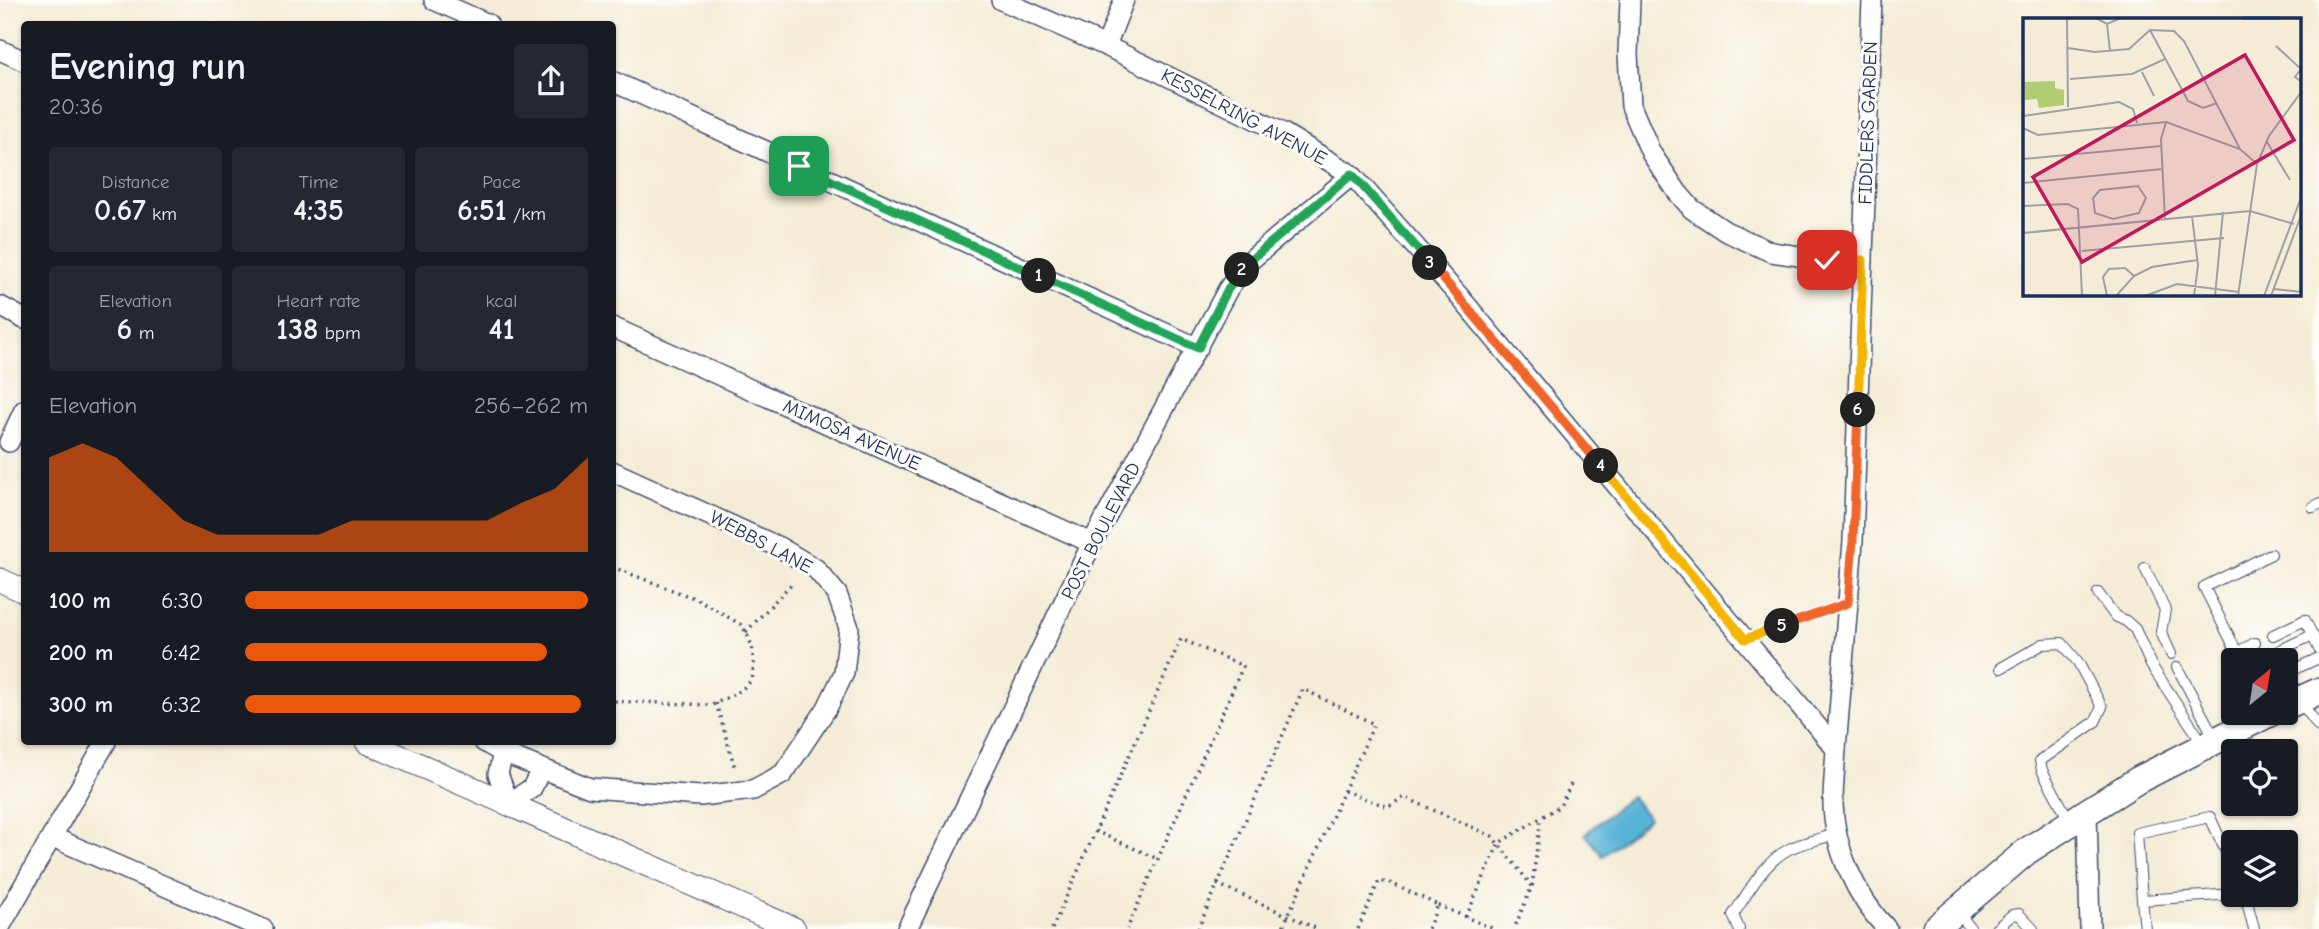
<!DOCTYPE html>
<html lang="en">
<head>
<meta charset="utf-8">
<style>
  body { margin:0; font-family:"Comic Neue",sans-serif; background:#242831; color:#f1f3f6; height:100vh; display:flex; flex-direction:column; font-size:26px; white-space:nowrap }
  * { box-sizing:border-box; margin:0 }
  p { font-size:23px; color:#9ea1a6 }
  .icon { flex:none; width:38px; height:38px; fill:none; stroke:currentColor; stroke-width:2; stroke-linecap:round; stroke-linejoin:round }
  .map { position:relative; flex:1; overflow:hidden }
  .side { position:absolute; left:21px; top:21px; width:595px; height:724px; display:flex; flex-direction:column; background:#171b24; border-radius:7px; box-shadow:0 2px 5px #0004 }
  .side>* { flex:none }
  .needle { width:46px; rotate:30deg }
  .fabs { position:absolute; left:2221px; top:648px; display:grid; gap:14px }
  .fabs a { display:grid; place-items:center; width:77px; height:77px; border-radius:7px; background:#171b24; box-shadow:0 2px 5px #0004; font-size:35px }
  .pin { position:absolute; display:grid; place-items:center; width:60px; height:60px; color:#fff; margin:-30px; border-radius:14px; box-shadow:0 4px 10px #0006 }
  .km { position:absolute; width:35px; height:35px; margin:-18px; border-radius:50%; background:#222; color:#fff; font-size:19px; line-height:35px; text-align:center }
  .round { display:grid; place-items:center; flex:none; width:74px; height:74px; border-radius:7px; background:#242831 }
  .summary { display:flex; align-items:center; justify-content:space-between; height:119px; padding:0 28px }
  h1 { font-size:38px; font-weight:700; line-height:52px }
  .figures { display:grid; grid-template-columns:repeat(3,1fr); gap:10px; height:119px; padding:7px 28px }
  .figures div { display:grid; align-content:center; border-radius:7px; background:#242831; text-align:center }
  .figures b { font-size:30px; font-weight:700 }
  .figures small { font-size:19px; font-weight:400 }
  .figures p { font-size:19px }
  .chart { height:196px; padding:14px 28px }
  .chart p { display:flex; justify-content:space-between }
  .chart svg { width:100%; height:126px; margin-top:7px; fill:#ea580c; opacity:.7 }
  ul { padding:0 28px; list-style:none; font-size:23px }
  li { display:grid; grid-template-columns:112px 84px 1fr; align-items:center; height:52px }
  li i { height:18px; border-radius:9px; background:#ea580c }
  .map>svg:first-child { display:block }
</style>
</head>
<body>
<div class="map">
<svg width="2319" height="929" viewBox="0 0 2319 929">
  <rect width="100%" height="100%" fill="#fdfcf7"/>
  <filter id="ink" filterUnits="userSpaceOnUse"><feTurbulence type="fractalNoise" baseFrequency=".0143" numOctaves="2"/><feDisplacementMap in="SourceGraphic" scale="14" xChannelSelector="R" yChannelSelector="G"/><feConvolveMatrix kernelMatrix="1 2 1 2 8 2 1 2 1" color-interpolation-filters="sRGB"/></filter>
  <filter id="wash" filterUnits="userSpaceOnUse"><feTurbulence type="fractalNoise" baseFrequency=".00686" numOctaves="4" result="noise"/><feDisplacementMap in="SourceGraphic" scale="28" xChannelSelector="R" yChannelSelector="G"/><feGaussianBlur stdDeviation="1.57" result="paint"/><feColorMatrix in="noise" values="0 0 0 0 0 0 0 0 0 0 0 0 0 0 0 0 0 1.4 0 .05"/><feComposite in="paint" operator="in"/></filter>
  <g filter="url(#wash)">
    <rect width="100%" height="100%" fill="#f4ecd6"/>
    <polygon fill="#58b3d6" stroke="#3a719a" stroke-width="2" points="1631,796 1649,818 1603,856 1585,834"/>
  </g>
  <g filter="url(#ink)">
    <g fill="none" stroke-linecap="round" stroke-linejoin="round">
      <g stroke="#3c4b70" stroke-width="12">
        <g id="service">
          <polyline points="2313,507 2319,504"/>
          <polyline points="2145,568 2165,610 2161,632 2171,654"/>
          <polyline points="2098,593 2115,616 2126,621 2135,629 2151,665 2204,745"/>
          <polyline points="2273,635 2305,620 2319,649"/>
          <polyline points="1745,639 1848,603"/>
          <polyline points="2280,650 2313,635"/>
          <polyline points="2237,652 2255,643"/>
          <polyline points="2241,660 2204,587 2271,554"/>
          <polyline points="2259,660 2262,658"/>
          <polyline points="2177,667 2215,739"/>
          <polyline points="2001,668 2043,644 2062,643 2078,662 2102,707 2095,722 2040,761 2042,770 2070,822"/>
          <polyline points="2286,673 2319,658"/>
          <polyline points="2300,701 2319,727"/>
          <polyline points="2245,894 2254,929"/>
          <polyline points="2142,900 2137,833 2210,817 2233,867"/>
          <polyline points="1959,913 1971,929"/>
          <path d="M 1739,929 L 1733,915 C 1748,893 1764,862 1789,849 C 1803,842 1821,839 1836,834"/>
          <polyline points="1996,929 2012,915 2019,914 2033,929"/>
          <polyline points="2145,929 2142,900 2235,894"/>
        </g>
      </g>
      <g stroke="#3c4b70" stroke-width="22">
        <g id="minor">
          <polyline points="434,0 488,24"/>
          <path d="M 1001,0 L 1106,46 L 1283,133 L 1352,175 L 1459,296 L 1836,749 C 1835,767 1833,786 1833,804 C 1834,848 1856,897 1887,929"/>
          <polyline points="1630,0 1628,54 1631,106 1651,153 1678,193 1692,209 1725,231 1771,252 1827,260 1863,260"/>
          <polyline points="1106,46 1124,0"/>
          <polyline points="0,50 24,61"/>
          <polyline points="612,81 1198,348"/>
          <polyline points="0,306 24,319"/>
          <polyline points="612,327 1092,543"/>
          <polyline points="9,442 24,410"/>
          <polyline points="484,742 503,753 590,788 700,796 753,790 783,774 827,708 844,673 849,628 837,594 816,569 779,547 612,471"/>
          <polyline points="1836,749 1853,541 1872,0"/>
          <polyline points="503,753 498,774 509,803 532,788 541,769"/>
          <polyline points="2087,812 2090,929"/>
          <polyline points="52,837 263,929"/>
          <polyline points="0,927 106,742"/>
          <polyline points="907,929 1092,543 1228,289 1247,263 1352,175"/>
        </g>
      </g>
      <g stroke="#3c4b70" stroke-width="25">
        <g id="tertiary">
          <polyline points="0,580 24,591"/>
          <polyline points="367,742 794,929"/>
        </g>
      </g>
      <g stroke="#3c4b70" stroke-width="29">
        <g id="secondary">
          <polyline points="2286,706 2319,691"/>
          <polyline points="1935,929 2027,851 2087,812 2138,780 2272,712"/>
        </g>
      </g>
      <g stroke="#3c4b70" stroke-width="3.5" stroke-dasharray="2 5" stroke-linecap="butt">
        <polyline points="612,567 699,600 740,624 746,632 752,646 754,664 752,680 740,691 712,705 612,701"/>
        <polyline points="746,632 793,582"/>
        <polyline points="716,703 735,768"/>
        <polyline points="1344,791 1388,807 1404,797 1492,836 1532,886 1514,929"/>
        <polyline points="1095,831 1158,859"/>
        <polyline points="1217,884 1318,929"/>
        <polyline points="1532,886 1541,818"/>
        <polyline points="1438,905 1494,929"/>
        <polyline points="1466,917 1499,843 1560,806 1573,780"/>
        <polyline points="1052,929 1181,639 1243,666 1127,929"/>
        <polyline points="1198,929 1303,689 1374,724 1282,929"/>
        <polyline points="1358,929 1379,881 1390,883 1438,905 1428,929"/>
      </g>
      <use href="#service" stroke="#fff" stroke-width="10"/>
      <use href="#minor" stroke="#fff" stroke-width="19"/>
      <use href="#tertiary" stroke="#fff" stroke-width="23"/>
      <use href="#secondary" stroke="#fff" stroke-width="26"/>
    </g>
  </g>
  <g fill="none" stroke-linecap="round" stroke-linejoin="round" filter="url(#ink)">
    <g stroke="#fff" stroke-width="14">
      <polyline id="split-1" points="799,166 1039,276"/>
    </g>
    <g stroke="#fff" stroke-width="14">
      <polyline id="split-2" points="1039,276 1198,348 1228,289 1242,270"/>
    </g>
    <g stroke="#fff" stroke-width="14">
      <polyline id="split-3" points="1242,270 1247,263 1352,174 1430,263"/>
    </g>
    <g stroke="#fff" stroke-width="14">
      <polyline id="split-4" points="1430,263 1601,466"/>
    </g>
    <g stroke="#fff" stroke-width="14">
      <polyline id="split-5" points="1601,466 1745,639 1782,626"/>
    </g>
    <g stroke="#fff" stroke-width="14">
      <polyline id="split-6" points="1782,626 1848,603 1853,541 1858,410"/>
    </g>
    <g stroke="#fff" stroke-width="14">
      <polyline id="split-7" points="1827,260 1863,260 1858,410"/>
    </g>
    <use href="#split-1" stroke="#22a559" stroke-width="9"/>
    <use href="#split-2" stroke="#22a559" stroke-width="9"/>
    <use href="#split-3" stroke="#22a559" stroke-width="9"/>
    <use href="#split-4" stroke="#f0652b" stroke-width="9"/>
    <use href="#split-5" stroke="#f5b400" stroke-width="9"/>
    <use href="#split-6" stroke="#f0652b" stroke-width="9"/>
    <use href="#split-7" stroke="#f5b400" stroke-width="9"/>
  </g>
  <g text-anchor="middle" dominant-baseline="central" stroke-width="6" stroke-linejoin="round" paint-order="stroke">
    <g font-size="19" fill="#1b2f5e" stroke="#fdfcf7">
      <text transform="translate(1244 117) rotate(28)">KESSELRING AVENUE</text>
      <text transform="translate(1868 123) rotate(-88)">FIDDLERS GARDEN</text>
      <text transform="translate(852 435) rotate(24)">MIMOSA AVENUE</text>
      <text transform="translate(1101 531) rotate(-63)">POST BOULEVARD</text>
      <text transform="translate(761 542) rotate(28)">WEBBS LANE</text>
    </g>
  </g>
  <g transform="translate(2023 18)">
    <rect width="278" height="278" fill="#f4ecd6"/>
    <path d="M 32,63 L 32,70 L 41,72 L 41,87 L 16,90 L 14,81 L 2,82 L 1,64 Z" fill="#b1cd73"/>
    <path fill="none" stroke="#58b3d6" stroke-width="3.5" d="M 220,0 L 257,0"/>
    <path fill="none" stroke="#9da0a6" stroke-width="2" d="M 44,0 L 45,89M 73,0 L 84,6 L 98,0M 84,6 L 87,33M 127,12 L 165,83 L 180,90 L 194,85M 253,28 L 278,51 L 272,59 L 279,64M 45,30 L 72,34 L 106,31 L 127,12 L 151,13 L 161,23 L 217,131M 119,54 L 131,78M 47,61 L 109,56 L 142,41M 0,98 L 96,84 L 110,91 L 114,105M 0,110 L 15,117 L 143,104 L 217,131 L 234,146M 244,124 L 267,162M 0,141 L 138,128M 0,165 L 139,151M 115,168 L 123,180 L 116,195 L 90,201 L 72,195 L 70,180 L 77,172 ZM 0,188 L 45,186 L 55,191 L 59,278M 227,193 L 271,206M 169,198 L 175,247 L 171,278M 142,201 L 138,121 L 143,104M 0,215 L 227,193M 59,233 L 201,220M 251,271 L 279,274M 84,278 L 80,259 L 86,251 L 102,250 L 111,258M 93,278 L 111,258 L 129,249 L 174,242M 122,278 L 154,266 L 216,274M 192,278 L 200,194M 215,278 L 234,146 L 246,118 L 279,73M 241,278 L 279,177M 248,278 L 279,195"/>
    <path fill="#c2185b" fill-opacity="0.15" stroke="#c2185b" stroke-width="3.5" d="M 222,37 L 271,122 L 59,244 L 10,159 Z"/>
    <rect width="278" height="278" fill="none" stroke="#1b2f5e" stroke-width="3.5"/>
  </g>
</svg>
<div class="fabs">
<a><svg class="needle" viewBox="-14 -14 28 28"><path d="M0-13l5 13h-10z" fill="#e53935"/><path d="M0 13l5-13h-10z" fill="#9ea1a6"/></svg></a>
<a><svg class="icon" aria-label="locate" viewBox="0 0 24 24"><circle cx="12" cy="12" r="6"/><path d="M12 2v4M12 18v4M2 12h4M18 12h4"/></svg></a>
<a><svg class="icon" aria-label="layers" viewBox="0 0 24 24"><path d="M12 4l9 5-9 5-9-5zM3 14l9 5 9-5"/></svg></a>
</div>
<div class="pin" style="left:799px;top:166px;background:#1e9e55"><svg class="icon" aria-label="arrive" viewBox="0 0 24 24"><path d="M6 21V4h12l-3 4 3 4H6"/></svg></div>
<div class="pin" style="left:1827px;top:260px;background:#d93025"><svg class="icon" aria-label="check" viewBox="0 0 24 24"><path d="M5 12l5 5 9-10"/></svg></div>
<b class="km" style="left:1039px;top:276px">1</b>
<b class="km" style="left:1242px;top:270px">2</b>
<b class="km" style="left:1430px;top:263px">3</b>
<b class="km" style="left:1601px;top:466px">4</b>
<b class="km" style="left:1782px;top:626px">5</b>
<b class="km" style="left:1858px;top:410px">6</b>
<section class="side">
<div class="summary"><div><h1>Evening run</h1><p>20:36</p></div><a class="round"><svg class="icon" aria-label="share" viewBox="0 0 24 24"><path d="M12 15V3M7 8l5-5 5 5M5 13v7h14v-7"/></svg></a></div>
<div class="figures">
<div><p>Distance</p><b>0.67<small> km</small></b></div>
<div><p>Time</p><b>4:35</b></div>
<div><p>Pace</p><b>6:51<small> /km</small></b></div>
</div>
<div class="figures">
<div><p>Elevation</p><b>6<small> m</small></b></div>
<div><p>Heart rate</p><b>138<small> bpm</small></b></div>
<div><p>kcal</p><b>41</b></div>
</div>
<div class="chart"><p><span>Elevation</span>256–262 m</p>
<svg viewBox="0 0 160 44" preserveAspectRatio="none"><path d="M0 44V11L10 6L20 11L30 22L40 33L50 38L60 38L70 38L80 38L90 33L100 33L110 33L120 33L130 33L140 27L150 22L160 11V44z"/></svg>
</div>
<ul>
<li><b>100 m</b>6:30<i style="width:100%"></i></li>
<li><b>200 m</b>6:42<i style="width:88%"></i></li>
<li><b>300 m</b>6:32<i style="width:98%"></i></li>
</ul>
</section>
</div>
</body>
</html>
